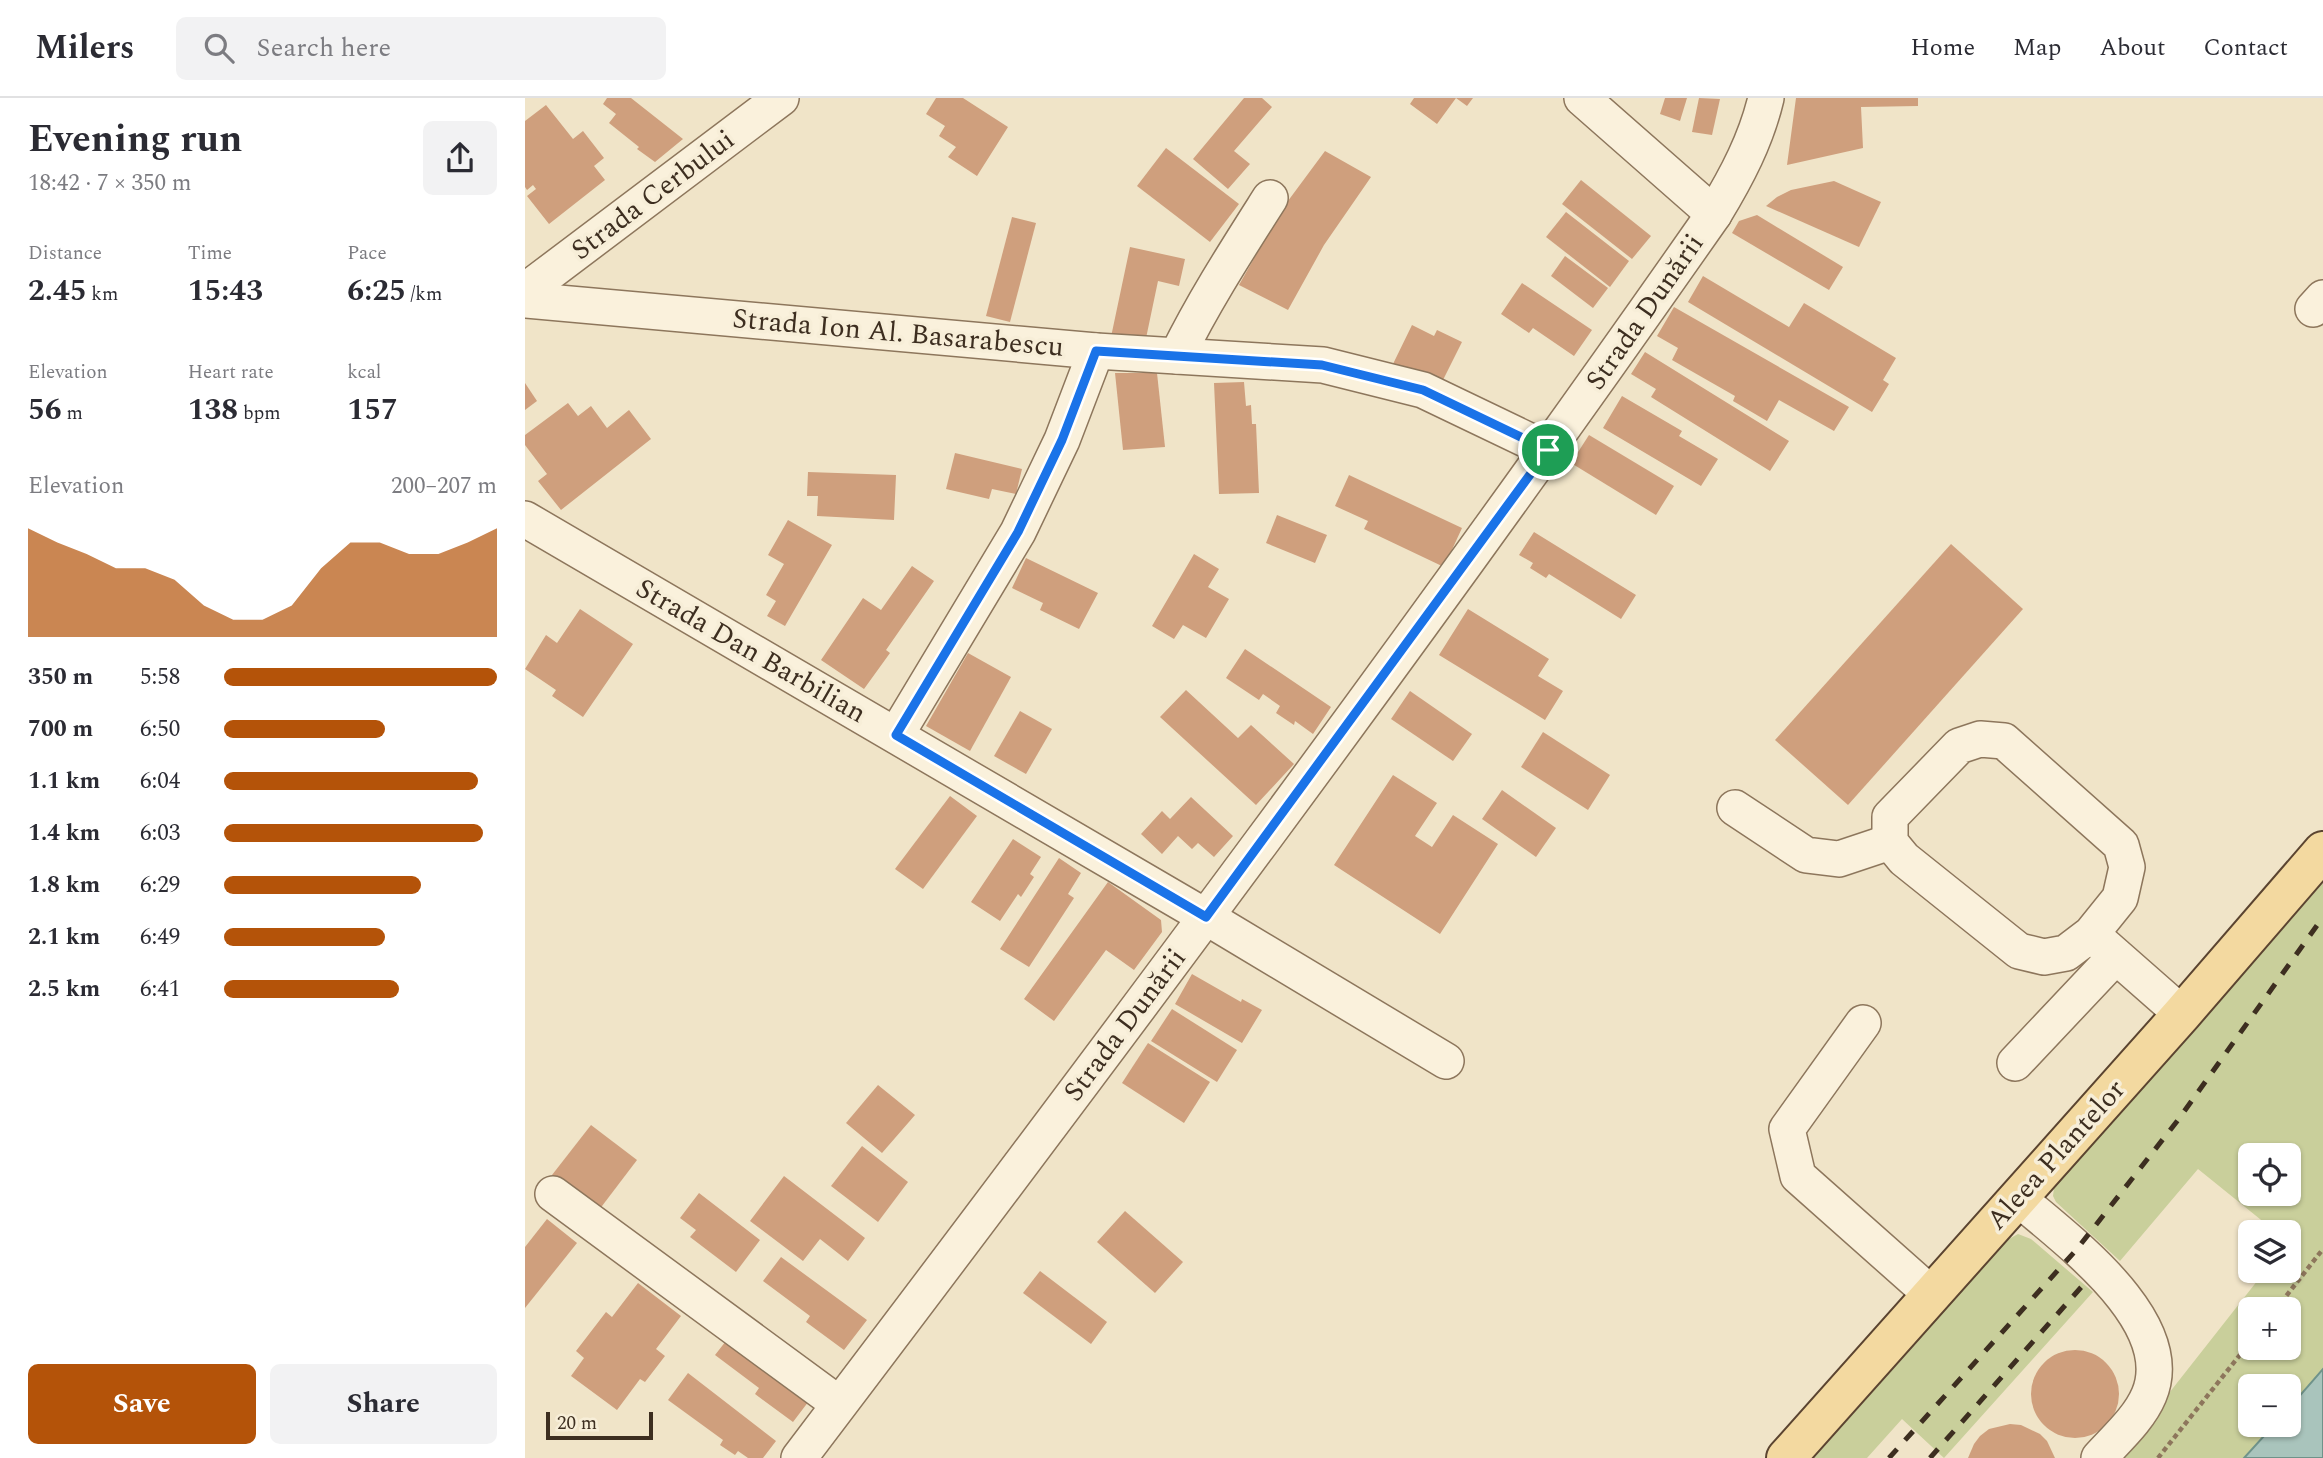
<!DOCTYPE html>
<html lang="en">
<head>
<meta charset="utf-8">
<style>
  body { margin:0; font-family:Spectral,serif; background:#f2f2f3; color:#2b2b33; height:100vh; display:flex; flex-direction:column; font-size:26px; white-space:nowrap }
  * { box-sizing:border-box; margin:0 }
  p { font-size:23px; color:#7c7c81 }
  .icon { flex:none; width:38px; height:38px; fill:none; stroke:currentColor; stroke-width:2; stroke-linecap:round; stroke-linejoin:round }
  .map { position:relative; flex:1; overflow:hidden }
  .sheet { display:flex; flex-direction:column; background:#fff; width:525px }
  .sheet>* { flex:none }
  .tools { position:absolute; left:1713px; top:1045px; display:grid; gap:14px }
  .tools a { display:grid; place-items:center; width:63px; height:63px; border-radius:10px; background:#fff; box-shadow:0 2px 5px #0004; font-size:35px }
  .scale { position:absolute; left:21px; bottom:18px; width:107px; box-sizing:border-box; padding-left:7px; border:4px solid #3d2e20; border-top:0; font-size:19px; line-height:24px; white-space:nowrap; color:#3d2e20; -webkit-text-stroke:5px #f7eed8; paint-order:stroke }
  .pin { position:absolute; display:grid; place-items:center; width:60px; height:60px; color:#fff; margin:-30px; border:4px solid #fff; border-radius:50%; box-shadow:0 2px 7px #0007 }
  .round { display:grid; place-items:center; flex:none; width:74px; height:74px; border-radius:10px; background:#f2f2f3 }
  .headline { display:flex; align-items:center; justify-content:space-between; height:119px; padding:0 28px }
  h1 { font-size:38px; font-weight:700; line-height:52px }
  .metrics { display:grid; grid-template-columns:repeat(3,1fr); gap:10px; height:119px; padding:7px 28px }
  .metrics div { display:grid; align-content:center }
  .metrics b { font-size:30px; font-weight:700 }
  .metrics small { font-size:19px; font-weight:400 }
  .metrics p { font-size:19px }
  .chart { height:196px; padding:14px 28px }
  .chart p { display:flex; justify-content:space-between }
  .chart svg { width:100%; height:126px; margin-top:7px; fill:#b45309; opacity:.7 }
  .cta { display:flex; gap:14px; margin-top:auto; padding:14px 28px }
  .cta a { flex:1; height:80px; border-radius:10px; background:#b45309; color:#fff; font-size:28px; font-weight:700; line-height:80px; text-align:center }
  .cta a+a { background:#f2f2f3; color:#2b2b33 }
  ul { padding:0 28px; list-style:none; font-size:23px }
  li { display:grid; grid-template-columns:112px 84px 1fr; align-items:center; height:52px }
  li i { height:18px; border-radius:9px; background:#b45309 }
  header { display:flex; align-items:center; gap:42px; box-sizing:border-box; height:98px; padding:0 35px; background:#fff; border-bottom:2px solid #e1e1e2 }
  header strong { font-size:33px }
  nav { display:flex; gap:38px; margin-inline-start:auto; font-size:24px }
  .search { width:490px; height:63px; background:#f2f2f3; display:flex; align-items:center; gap:18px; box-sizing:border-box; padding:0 24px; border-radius:10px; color:#7c7c81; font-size:26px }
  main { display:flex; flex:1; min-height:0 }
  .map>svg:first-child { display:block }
</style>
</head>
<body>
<header>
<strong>Milers</strong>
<div class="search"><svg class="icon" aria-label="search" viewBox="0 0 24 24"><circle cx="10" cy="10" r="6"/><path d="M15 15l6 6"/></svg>Search here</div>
<nav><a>Home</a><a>Map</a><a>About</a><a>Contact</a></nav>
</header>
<main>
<section class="sheet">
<div class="headline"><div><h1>Evening run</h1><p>18:42 · 7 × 350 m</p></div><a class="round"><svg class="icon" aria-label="share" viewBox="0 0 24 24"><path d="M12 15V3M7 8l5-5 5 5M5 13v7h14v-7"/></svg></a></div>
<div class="metrics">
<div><p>Distance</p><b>2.45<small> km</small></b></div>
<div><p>Time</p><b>15:43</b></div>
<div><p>Pace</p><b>6:25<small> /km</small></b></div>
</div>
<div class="metrics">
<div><p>Elevation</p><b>56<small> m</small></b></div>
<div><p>Heart rate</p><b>138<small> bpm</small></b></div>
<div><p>kcal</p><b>157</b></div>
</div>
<div class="chart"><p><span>Elevation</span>200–207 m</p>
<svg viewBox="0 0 160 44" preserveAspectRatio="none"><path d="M0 44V6L10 11L20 15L30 20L40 20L50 24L60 33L70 38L80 38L90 33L100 20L110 11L120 11L130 15L140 15L150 11L160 6V44z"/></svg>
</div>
<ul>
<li><b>350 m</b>5:58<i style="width:100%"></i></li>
<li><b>700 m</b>6:50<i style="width:59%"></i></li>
<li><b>1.1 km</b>6:04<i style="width:93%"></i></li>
<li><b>1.4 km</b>6:03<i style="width:95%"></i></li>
<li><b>1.8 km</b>6:29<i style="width:72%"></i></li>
<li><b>2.1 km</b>6:49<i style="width:59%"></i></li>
<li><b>2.5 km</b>6:41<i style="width:64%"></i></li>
</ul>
<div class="cta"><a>Save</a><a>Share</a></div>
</section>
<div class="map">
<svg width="1798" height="1360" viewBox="0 0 1798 1360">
  <rect width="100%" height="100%" fill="#f0e4c8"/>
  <g fill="#c9cf9b" fill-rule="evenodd">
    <path d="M 1798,785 L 1798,1271 L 1764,1310 L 1764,1288 L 1726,1288 L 1726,1326 L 1749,1327 L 1719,1360 L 1593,1360 L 1740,1173 L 1764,1172 L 1764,1134 L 1751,1134 L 1673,1071 L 1595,1163 L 1531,1104 L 1528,1098 L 1529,1090 ZM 1726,1057 L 1764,1057 L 1764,1096 L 1726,1096 ZM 1726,1211 L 1764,1211 L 1764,1250 L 1726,1250 Z"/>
    <polygon points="1493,1136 1506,1141 1568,1194 1419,1360 1377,1321 1342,1360 1289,1360 1482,1142"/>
  </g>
  <polygon fill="#a9c4bc" stroke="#6f938a" stroke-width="2" points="1798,1271 1798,1360 1719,1360 1749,1327 1764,1326 1764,1310"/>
  <g fill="#cf9f7d">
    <polygon points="82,0 106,0 158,41 130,64 112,51 114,49 84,25 91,16 78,6"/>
    <polygon points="411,0 438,0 483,29 452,78 423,59 431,49 414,38 420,28 401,16"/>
    <polygon points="719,0 737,0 747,9 709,53 725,66 703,91 668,61"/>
    <polygon points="889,0 948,0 942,8 931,0 912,26 885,6"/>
    <polygon points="1140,0 1162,0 1155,23 1135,16"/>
    <polygon points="1174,0 1195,1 1187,37 1167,34"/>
    <polygon points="1271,0 1393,0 1393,8 1336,9 1338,50 1262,67"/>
    <polygon points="21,7 48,41 58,33 79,60 69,68 80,82 24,126 2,98 11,91 8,87 2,92 0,89 0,23"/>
    <polygon points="641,50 714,106 685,144 612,88"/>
    <polygon points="800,53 846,79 799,147 763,212 714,187 757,111"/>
    <polygon points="1056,82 1126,138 1107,161 1037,106"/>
    <polygon points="1309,83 1356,104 1334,149 1241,108 1252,99 1266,92"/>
    <polygon points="1041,114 1104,163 1085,189 1021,139"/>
    <polygon points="1232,117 1318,169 1304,192 1207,135 1214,123"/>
    <polygon points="487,119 511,125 485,224 461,218"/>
    <polygon points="605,149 660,161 654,188 633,183 620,245 586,239"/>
    <polygon points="1040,158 1083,190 1068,210 1026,178"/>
    <polygon points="1178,178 1264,229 1279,205 1371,260 1358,282 1364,286 1347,314 1163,204"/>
    <polygon points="997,185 1067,232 1049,258 1008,230 1004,235 976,216"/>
    <polygon points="1149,209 1324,309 1309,333 1254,302 1242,323 1208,303 1210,298 1147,262 1153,250 1132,238"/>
    <polygon points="887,227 909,238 912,232 937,244 915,288 868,266"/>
    <polygon points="1120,254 1264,343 1245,373 1126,299 1131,291 1106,276"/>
    <polygon points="590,275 632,275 640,349 598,352"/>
    <polygon points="719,284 721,308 726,307 727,326 731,326 734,395 694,396 689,285"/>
    <polygon points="0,285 12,303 0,312"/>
    <polygon points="1097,298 1157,333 1154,338 1193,361 1176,388 1078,330"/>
    <polygon points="43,305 53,318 66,308 82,330 104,312 126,341 36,412 13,383 22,376 0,347 0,337"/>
    <polygon points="1064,337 1149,388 1131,417 1046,365"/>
    <polygon points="430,355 497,371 491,396 467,391 464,401 421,391"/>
    <polygon points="283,374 371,377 369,422 292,418 293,398 282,398"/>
    <polygon points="824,377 937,430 919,469 839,431 843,423 810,408"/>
    <polygon points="752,417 802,437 790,465 741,445"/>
    <polygon points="263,422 307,447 260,528 242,518 251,503 241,497 259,466 243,457"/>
    <polygon points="1009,434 1111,497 1096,521 1024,476 1021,480 1005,470 1008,465 994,457"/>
    <polygon points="1426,446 1498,511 1323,707 1250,642"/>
    <polygon points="669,456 694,471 683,489 704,501 681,540 658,527 649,541 627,528"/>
    <polygon points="501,460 573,495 554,531 515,512 518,505 487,490"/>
    <polygon points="387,468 409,483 361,552 365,555 339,591 296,562 338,500 356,512"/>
    <polygon points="55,511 108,546 58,619 27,598 31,592 0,571 21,537 32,545"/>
    <polygon points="943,511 1024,561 1013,578 1038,593 1020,622 914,557"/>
    <polygon points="720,551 806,609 788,636 770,623 769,627 751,615 755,608 738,596 734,602 701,580"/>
    <polygon points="443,555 486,579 445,653 401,628"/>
    <polygon points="661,592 713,640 726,627 769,666 731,707 635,619"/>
    <polygon points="885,593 947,636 928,663 866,621"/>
    <polygon points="495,613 527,631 501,676 469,658"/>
    <polygon points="1018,634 1085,677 1063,712 996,669"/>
    <polygon points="868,677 912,705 890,738 907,749 928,717 973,746 915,836 809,767"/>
    <polygon points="977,692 1031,730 1011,759 957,721"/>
    <polygon points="425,698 452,718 398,791 370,771"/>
    <polygon points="666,699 708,738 689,759 673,745 667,751 653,738 637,756 616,736 637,713 645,721"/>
    <polygon points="488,741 516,759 505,776 509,779 496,799 493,796 475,823 446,804"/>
    <polygon points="534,760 556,775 543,796 549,800 504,869 475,851"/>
    <polygon points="583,784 636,822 637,834 609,872 581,852 529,923 499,901"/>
    <polygon points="667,876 716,904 717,901 737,912 717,945 650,906"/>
    <polygon points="647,911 712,952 692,984 626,943"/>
    <polygon points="623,945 685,984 659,1025 597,985"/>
    <polygon points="353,987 390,1017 357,1055 321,1025"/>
    <polygon points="66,1027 112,1062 74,1112 27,1077"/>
    <polygon points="337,1048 383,1084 353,1124 306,1088"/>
    <polygon points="259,1078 340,1140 323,1163 295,1141 278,1163 225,1123"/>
    <polygon points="174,1095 235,1142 211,1174 165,1139 171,1132 155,1120"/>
    <polygon points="600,1113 658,1164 630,1195 572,1144"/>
    <polygon points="22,1121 52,1145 0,1210 0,1149"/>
    <polygon points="256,1159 342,1222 319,1252 281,1224 285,1218 238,1183"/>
    <polygon points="515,1173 582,1224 566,1246 498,1195"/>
    <polygon points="113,1185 156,1218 131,1251 140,1258 120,1284 115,1281 92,1312 46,1278 59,1260 51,1253 81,1214 87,1219"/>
    <polygon points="208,1234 290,1295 268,1324 230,1296 234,1290 190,1257"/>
    <circle cx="1550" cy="1296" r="44"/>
    <polygon points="163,1275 251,1343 238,1360 223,1360 213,1353 210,1357 195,1347 198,1342 143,1302"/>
    <polygon points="1485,1326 1496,1327 1515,1336 1522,1343 1530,1360 1443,1360 1449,1346 1455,1338 1464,1331"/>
  </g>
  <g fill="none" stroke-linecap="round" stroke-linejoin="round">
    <g stroke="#8d765c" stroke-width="38">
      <g id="minor">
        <polyline points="1057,0 1189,116"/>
        <polyline points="0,193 256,0"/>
        <polyline points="0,202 571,253 798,267 898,292 1023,352"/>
        <polyline points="1788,211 1798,200"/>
        <path d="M 652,258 C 679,203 712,152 745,100"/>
        <polyline points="0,421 681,819 921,963"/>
        <polyline points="371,637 493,434 537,342 571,253"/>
        <polyline points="1210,710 1281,757 1314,761 1365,744"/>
        <polyline points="1566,836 1541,855 1519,859 1494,853 1379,761 1365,744 1365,719 1434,648 1455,641 1479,643 1596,747 1602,769 1595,800 1566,836 1657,916"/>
        <polyline points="1338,925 1262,1031 1273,1078 1407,1197"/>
        <polyline points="1490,965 1590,859"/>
        <polyline points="28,1096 314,1306"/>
        <path d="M 1493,1100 C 1540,1141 1655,1223 1624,1297 C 1614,1321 1591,1341 1574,1360"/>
        <path d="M 274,1360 C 585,950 894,538 1189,116 C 1212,78 1231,42 1241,0"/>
      </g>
    </g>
    <g stroke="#5b4430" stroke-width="42">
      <polyline id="major" points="1261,1360 1657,916 1798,753"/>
    </g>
    <g stroke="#8d765c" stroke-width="4.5" stroke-dasharray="5 3.5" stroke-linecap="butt">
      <polyline points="1751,1211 1798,1151"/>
      <polyline points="1633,1360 1726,1243"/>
    </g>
    <use href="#minor" stroke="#faf1dc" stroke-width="35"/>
    <use href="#major" stroke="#f3d9a0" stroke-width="38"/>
    <g stroke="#3d2e20" stroke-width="5" stroke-dasharray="12 12" stroke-linecap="butt">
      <polyline points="1364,1360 1552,1151 1653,1022 1798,819"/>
      <polyline points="1405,1360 1559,1186"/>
    </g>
  </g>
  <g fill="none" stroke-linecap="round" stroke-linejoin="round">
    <g stroke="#fff" stroke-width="14">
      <polygon id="route" points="571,253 797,267 898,292 1023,352 681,819 371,637 493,434 537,342"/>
    </g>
    <use href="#route" stroke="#1a73e8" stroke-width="9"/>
  </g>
  <g text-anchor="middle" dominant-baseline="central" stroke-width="7" stroke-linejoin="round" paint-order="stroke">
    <g font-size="28" fill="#3d2e20" stroke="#f7eed8">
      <text transform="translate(128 97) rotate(-37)">Strada Cerbului</text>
      <text transform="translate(1120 214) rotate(-55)">Strada Dunării</text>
      <text transform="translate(373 235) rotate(5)">Strada Ion Al. Basarabescu</text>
      <text transform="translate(226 553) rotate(30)">Strada Dan Barbilian</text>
      <text transform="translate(600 927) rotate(-53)">Strada Dunării</text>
      <text transform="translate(1531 1057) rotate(-48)">Aleea Plantelor</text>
    </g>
  </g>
</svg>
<div class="tools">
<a><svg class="icon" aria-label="locate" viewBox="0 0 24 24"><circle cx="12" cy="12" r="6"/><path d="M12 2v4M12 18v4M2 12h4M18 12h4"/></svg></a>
<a><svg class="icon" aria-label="layers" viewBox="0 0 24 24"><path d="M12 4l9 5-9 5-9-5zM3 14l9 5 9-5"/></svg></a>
<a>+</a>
<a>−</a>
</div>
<div class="scale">20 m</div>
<div class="pin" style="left:1023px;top:352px;background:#1e9e55"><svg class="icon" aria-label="arrive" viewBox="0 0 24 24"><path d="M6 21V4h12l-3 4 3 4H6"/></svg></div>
</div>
</main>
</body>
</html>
